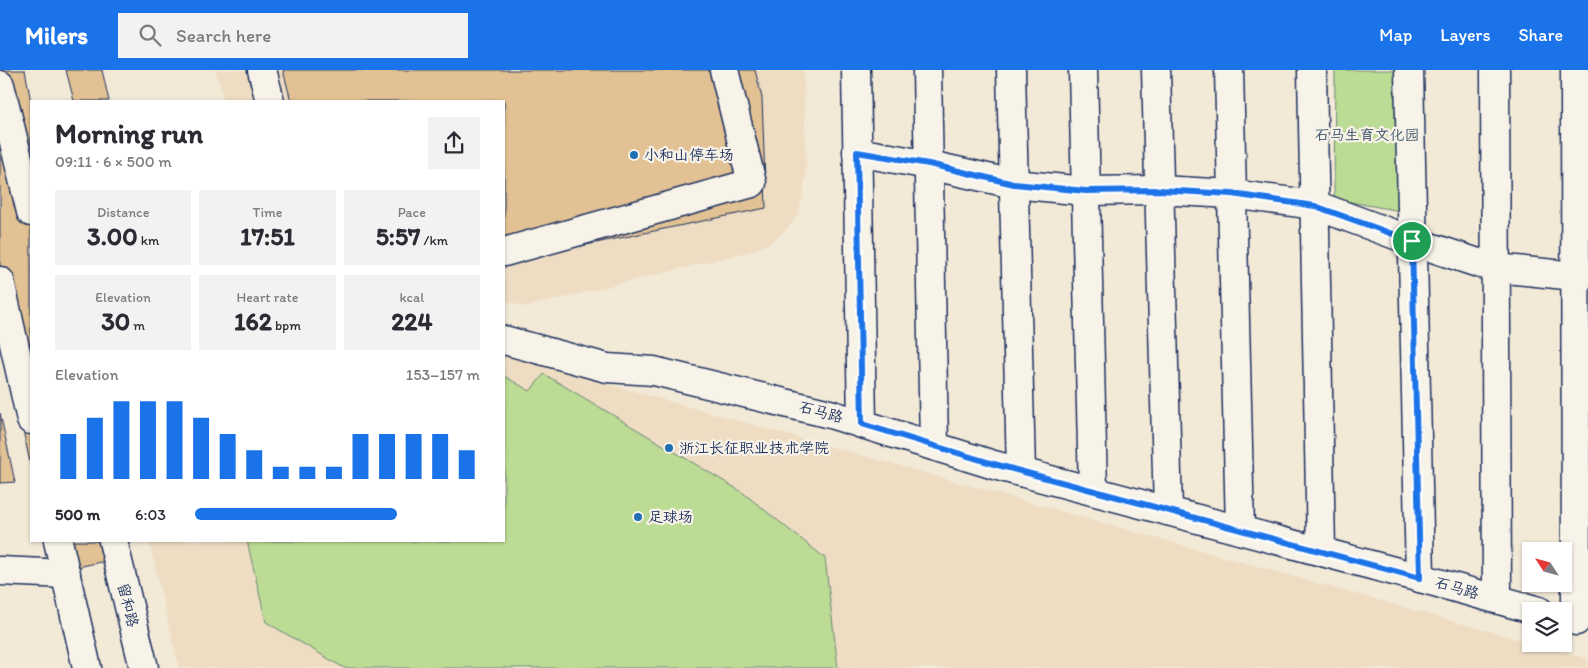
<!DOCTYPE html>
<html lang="en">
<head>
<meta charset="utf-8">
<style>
  body { margin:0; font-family:Itim,"LXGW WenKai TC",sans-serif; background:#f2f2f3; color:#2b2b33; height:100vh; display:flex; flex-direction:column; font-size:19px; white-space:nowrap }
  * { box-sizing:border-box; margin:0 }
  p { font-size:16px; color:#7c7c81 }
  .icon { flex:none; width:28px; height:28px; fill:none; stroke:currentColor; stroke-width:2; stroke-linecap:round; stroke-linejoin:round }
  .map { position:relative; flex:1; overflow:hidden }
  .panel { position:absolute; left:30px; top:30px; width:475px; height:442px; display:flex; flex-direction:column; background:#fff; border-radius:0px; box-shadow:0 1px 4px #0004 }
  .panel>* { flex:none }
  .needle { width:32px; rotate:306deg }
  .buttons { position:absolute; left:1522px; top:472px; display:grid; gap:10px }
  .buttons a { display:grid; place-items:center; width:50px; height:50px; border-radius:0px; background:#fff; box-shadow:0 1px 4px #0004; font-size:25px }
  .pin { position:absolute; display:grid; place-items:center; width:42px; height:42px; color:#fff; margin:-21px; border:2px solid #fff; border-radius:50%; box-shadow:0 1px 5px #0007 }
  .round { display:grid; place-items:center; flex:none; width:52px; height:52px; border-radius:0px; background:#f2f2f3 }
  .summary { display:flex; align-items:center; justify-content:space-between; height:85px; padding:0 25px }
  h1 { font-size:28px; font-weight:700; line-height:38px }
  .metrics { display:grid; grid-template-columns:repeat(3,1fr); gap:8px; height:85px; padding:5px 25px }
  .metrics div { display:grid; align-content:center; border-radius:0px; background:#f2f2f3; text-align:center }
  .metrics b { font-size:25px; font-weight:700 }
  .metrics small { font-size:14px; font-weight:400 }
  .metrics p { font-size:14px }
  .chart { height:140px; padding:10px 25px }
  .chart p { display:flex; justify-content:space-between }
  .chart svg { width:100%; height:90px; margin-top:5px; stroke:#1a73e8; stroke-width:6 }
  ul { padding:0 25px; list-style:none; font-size:16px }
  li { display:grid; grid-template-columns:80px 60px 1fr; align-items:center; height:38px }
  li i { height:12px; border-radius:6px; background:#1a73e8 }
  header { display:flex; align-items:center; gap:30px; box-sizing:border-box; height:70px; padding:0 25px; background:#1a73e8; color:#fff }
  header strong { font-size:24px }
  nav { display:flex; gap:28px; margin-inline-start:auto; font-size:18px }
  .search { width:350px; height:45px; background:#f2f2f3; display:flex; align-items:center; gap:12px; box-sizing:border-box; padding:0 18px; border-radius:0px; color:#7c7c81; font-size:19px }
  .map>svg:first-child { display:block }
</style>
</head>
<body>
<header>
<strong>Milers</strong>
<div class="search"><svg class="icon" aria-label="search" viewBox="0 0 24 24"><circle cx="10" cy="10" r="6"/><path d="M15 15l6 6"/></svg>Search here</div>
<nav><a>Map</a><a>Layers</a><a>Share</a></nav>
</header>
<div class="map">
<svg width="1588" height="598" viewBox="0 0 1588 598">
  <rect width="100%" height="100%" fill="#f3e9d7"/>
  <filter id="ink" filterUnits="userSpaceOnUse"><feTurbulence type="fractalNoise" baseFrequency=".02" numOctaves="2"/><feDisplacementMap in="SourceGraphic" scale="10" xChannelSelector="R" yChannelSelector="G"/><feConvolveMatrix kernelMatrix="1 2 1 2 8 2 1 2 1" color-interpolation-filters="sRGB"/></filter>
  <g filter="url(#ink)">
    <g fill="#eeddc3">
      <polygon points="216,0 804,0 806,104 803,127 798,145 786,160 771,172 752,181 526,237 504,231 504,31 224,31"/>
      <polygon points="504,285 1588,589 1588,598 179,598 149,471 504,471"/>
    </g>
    <g fill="#bcdb94" stroke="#6c8579">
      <polygon points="1335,0 1398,0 1400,141 1334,129"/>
      <polygon points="544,304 742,422 825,488 838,598 344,598 266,552 247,471 504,471 504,306 530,321"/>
    </g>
    <g fill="#e2c294" stroke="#1b2f5e">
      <polygon points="0,0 25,0 31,32 31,397 0,255"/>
      <polygon points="66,0 102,0 109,31 74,31"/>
      <polygon points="283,0 755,0 762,28 766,138 508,191 504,189 504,31 291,31"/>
      <polygon points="0,343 15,412 0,413"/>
      <polygon points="47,471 126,471 129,486 54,502"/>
    </g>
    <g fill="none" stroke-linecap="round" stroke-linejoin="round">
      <g stroke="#1b2f5e" stroke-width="31">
        <g id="minor">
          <polyline points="262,0 270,31"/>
          <polyline points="856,0 862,354"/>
          <polyline points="927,0 934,376"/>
          <polyline points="1011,0 1021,402"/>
          <polyline points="1083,0 1093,421"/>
          <polyline points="1156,0 1168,441"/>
          <polyline points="1229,0 1240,460"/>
          <polyline points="1312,0 1321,481"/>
          <polyline points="1409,0 1420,508"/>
          <polyline points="1495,0 1497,529"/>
          <polyline points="1575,0 1576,551"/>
          <polyline points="857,82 929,95 1014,114 1085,121 1159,120 1232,124 1315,135 1412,171 1481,194 1496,198 1575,206 1588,204"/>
          <polyline points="504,182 752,113 724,0"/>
          <polyline points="504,270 607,298 654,301 830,344 994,395 1420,508 1539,541"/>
          <polyline points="0,501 66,504"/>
        </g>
      </g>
      <g stroke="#1b2f5e" stroke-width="31">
        <g id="major">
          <polyline points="0,15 31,142"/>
          <polyline points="0,211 31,350"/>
          <polyline points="58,471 87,598"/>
          <polyline points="113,471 144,598"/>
        </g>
      </g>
      <use href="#minor" stroke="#f7f3e8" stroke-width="28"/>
      <use href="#major" stroke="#f7f3e8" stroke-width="28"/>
    </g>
  </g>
  <g fill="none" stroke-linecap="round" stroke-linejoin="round" filter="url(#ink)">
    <g stroke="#fff" stroke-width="10">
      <polygon id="route" points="857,82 929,94 1014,114 1086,121 1159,120 1232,124 1315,136 1412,171 1420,508 994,394 862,354"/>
    </g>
    <use href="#route" stroke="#1a73e8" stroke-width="6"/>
  </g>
  <g fill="#1f6fb2" stroke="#f7f3e8" stroke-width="2">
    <circle cx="634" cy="85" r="5"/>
    <circle cx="669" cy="378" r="5"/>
    <circle cx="638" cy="447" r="5"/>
  </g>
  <g text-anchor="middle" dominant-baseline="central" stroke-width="4.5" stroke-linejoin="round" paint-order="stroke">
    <g font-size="15" fill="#3b5169" stroke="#f7f3e8">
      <text x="1367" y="65">石马生育文化园</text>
    </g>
    <g font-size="15" fill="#1b2f5e" stroke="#f7f3e8" text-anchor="start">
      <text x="644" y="85">小和山停车场</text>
      <text x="679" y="378">浙江长征职业技术学院</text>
      <text x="648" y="447">足球场</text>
    </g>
    <g font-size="15" fill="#1b2f5e" stroke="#f7f3e8">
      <text transform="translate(821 342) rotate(15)">石马路</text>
      <text transform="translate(1457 518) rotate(16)">石马路</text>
      <text transform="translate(128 535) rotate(76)">留和路</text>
    </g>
  </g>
</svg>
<div class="buttons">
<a><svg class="needle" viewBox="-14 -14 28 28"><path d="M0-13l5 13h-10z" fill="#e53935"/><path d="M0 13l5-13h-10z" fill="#7c7c81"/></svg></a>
<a><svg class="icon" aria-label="layers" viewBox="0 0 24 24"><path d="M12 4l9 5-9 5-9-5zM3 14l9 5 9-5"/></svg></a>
</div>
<div class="pin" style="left:1412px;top:171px;background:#1e9e55"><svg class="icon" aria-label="arrive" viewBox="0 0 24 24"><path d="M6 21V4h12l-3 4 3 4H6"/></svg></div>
<section class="panel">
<div class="summary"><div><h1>Morning run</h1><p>09:11 · 6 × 500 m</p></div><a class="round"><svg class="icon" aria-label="share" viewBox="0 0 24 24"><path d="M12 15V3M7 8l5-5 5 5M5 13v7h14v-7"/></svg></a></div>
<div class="metrics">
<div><p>Distance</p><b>3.00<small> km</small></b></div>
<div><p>Time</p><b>17:51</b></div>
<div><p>Pace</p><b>5:57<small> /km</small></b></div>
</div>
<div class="metrics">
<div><p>Elevation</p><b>30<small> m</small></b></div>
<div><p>Heart rate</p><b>162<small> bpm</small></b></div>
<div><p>kcal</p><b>224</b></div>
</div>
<div class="chart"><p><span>Elevation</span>153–157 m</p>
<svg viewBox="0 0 160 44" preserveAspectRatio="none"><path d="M5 44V22M15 44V14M25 44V6M35 44V6M45 44V6M55 44V14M65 44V22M75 44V30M85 44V38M95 44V38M105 44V38M115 44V22M125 44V22M135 44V22M145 44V22M155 44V30"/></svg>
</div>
<ul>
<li><b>500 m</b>6:03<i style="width:71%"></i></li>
</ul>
</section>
</div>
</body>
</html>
